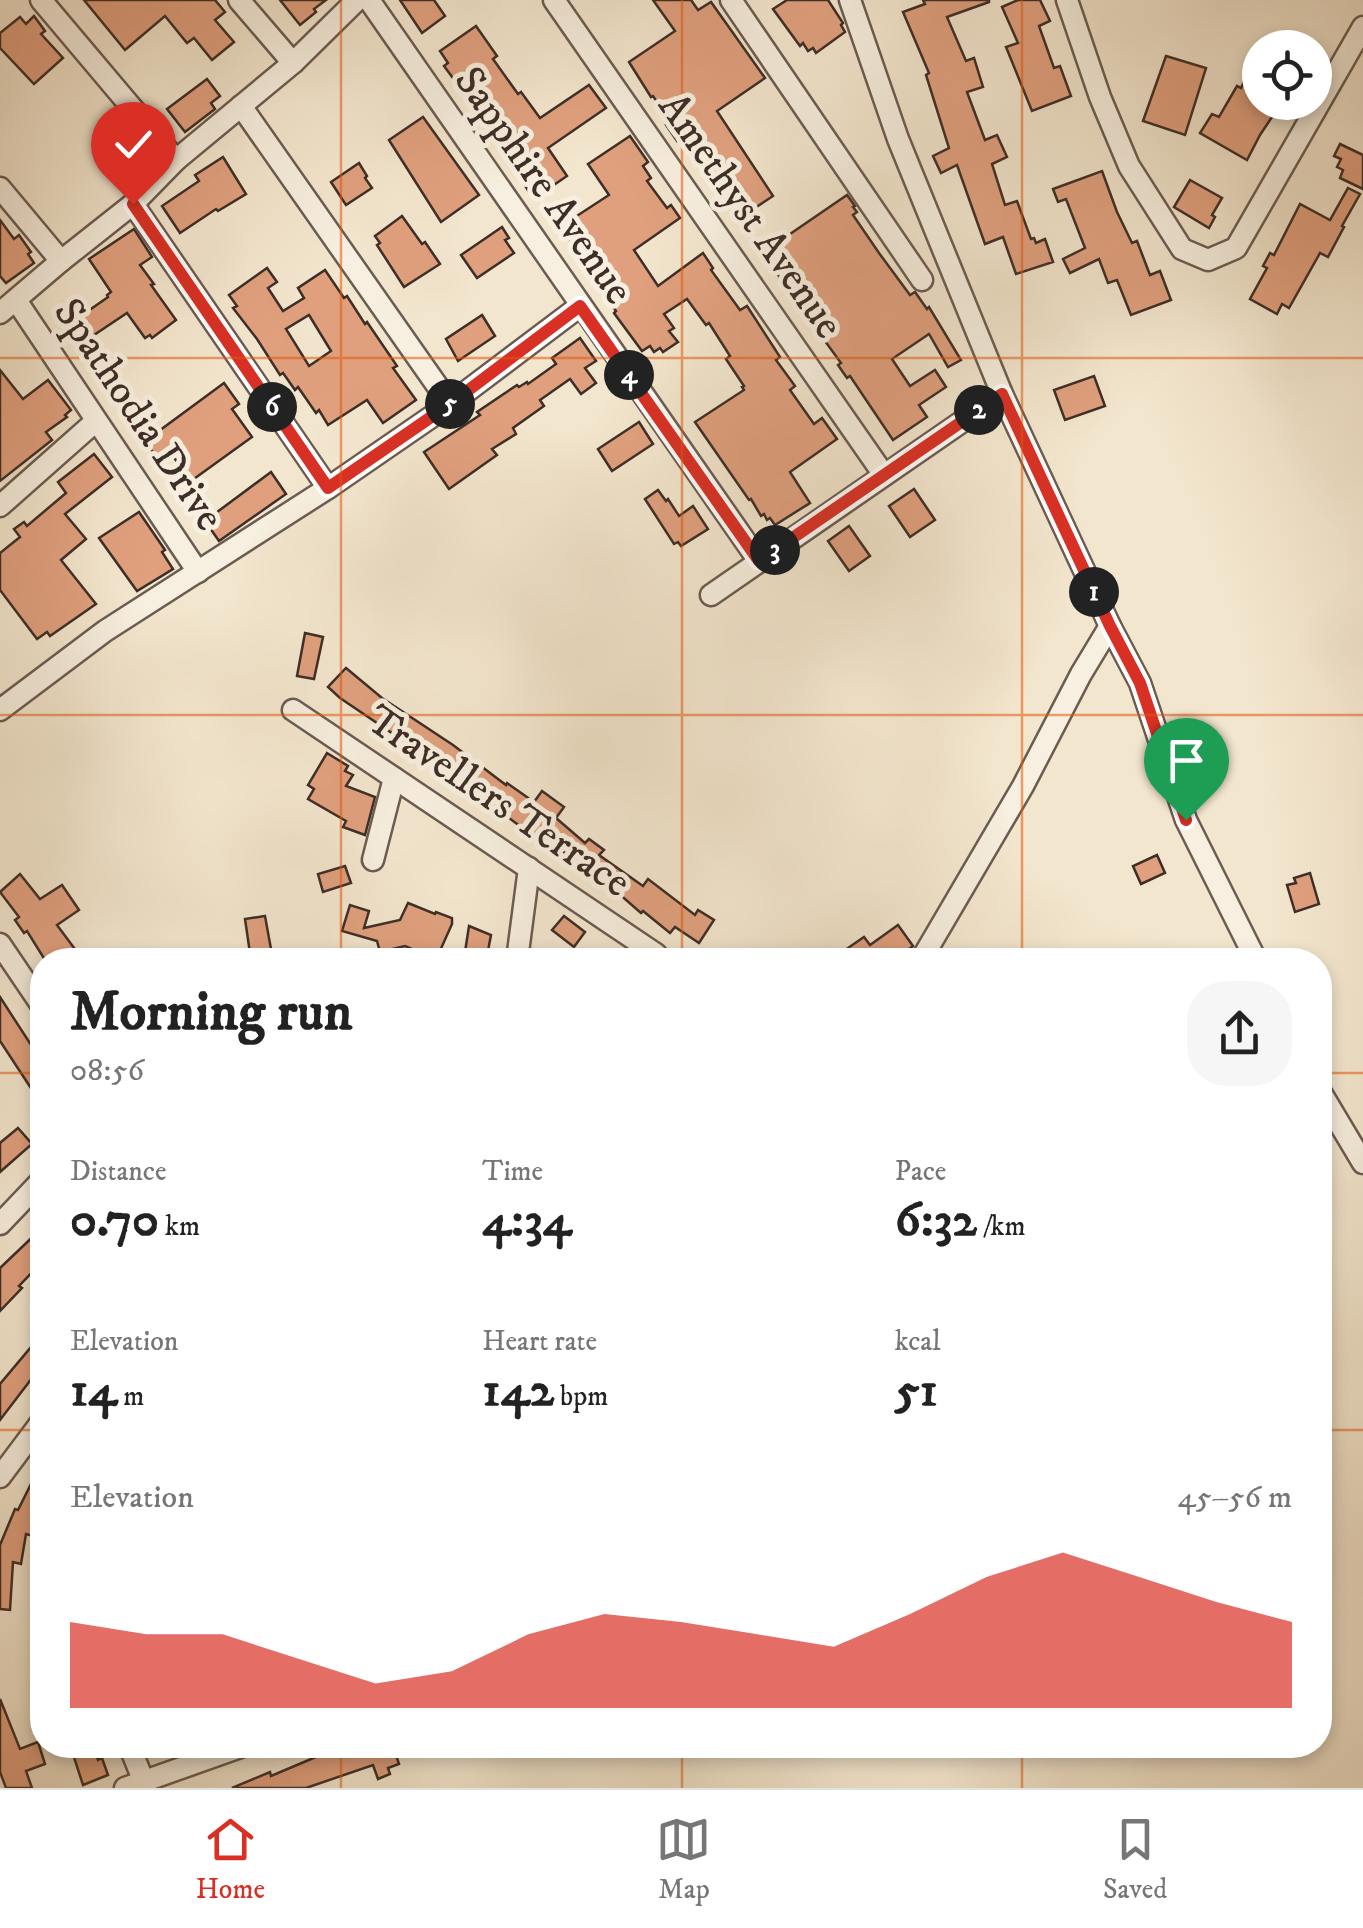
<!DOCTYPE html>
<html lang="en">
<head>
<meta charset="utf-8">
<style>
  body { margin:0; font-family:"IM FELL DW Pica",serif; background:#f6f6f6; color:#222; height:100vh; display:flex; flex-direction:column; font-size:38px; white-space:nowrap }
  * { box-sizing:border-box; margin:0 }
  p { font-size:32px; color:#767676 }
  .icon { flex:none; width:55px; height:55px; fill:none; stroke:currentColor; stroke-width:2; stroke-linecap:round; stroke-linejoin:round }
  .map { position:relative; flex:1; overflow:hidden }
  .drawer { position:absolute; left:30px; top:948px; width:1302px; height:810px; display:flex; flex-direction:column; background:#fff; border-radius:40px; box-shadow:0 5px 15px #0003 }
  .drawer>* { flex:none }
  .fabs { position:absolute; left:1242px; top:30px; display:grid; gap:20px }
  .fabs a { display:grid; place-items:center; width:90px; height:90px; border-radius:50%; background:#fff; box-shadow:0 5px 15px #0003; font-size:50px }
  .pin { position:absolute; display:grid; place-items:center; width:85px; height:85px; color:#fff; margin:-102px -42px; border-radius:50% 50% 50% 0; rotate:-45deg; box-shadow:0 0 10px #0007 }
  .pin .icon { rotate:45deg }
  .km { position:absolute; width:50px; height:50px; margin:-25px; border-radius:50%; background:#222; color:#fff; font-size:28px; line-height:50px; text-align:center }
  .round { display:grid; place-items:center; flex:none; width:105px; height:105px; border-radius:40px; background:#f6f6f6 }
  .head { display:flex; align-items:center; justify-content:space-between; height:170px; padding:0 40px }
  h1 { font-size:55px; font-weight:700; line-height:75px }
  .metrics { display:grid; grid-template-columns:repeat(3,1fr); gap:15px; height:170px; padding:10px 40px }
  .metrics div { display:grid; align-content:center }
  .metrics b { font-size:50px; font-weight:700 }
  .metrics small { font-size:28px; font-weight:400 }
  .metrics p { font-size:28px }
  .chart { height:280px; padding:20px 40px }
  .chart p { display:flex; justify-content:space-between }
  .chart svg { width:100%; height:180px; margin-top:10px; fill:#d93025; opacity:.7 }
  .menu { display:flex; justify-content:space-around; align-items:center; height:140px; border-top:2px solid #e0e0e0; background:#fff; font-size:28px; color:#767676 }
  .menu a { display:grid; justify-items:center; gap:5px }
  .menu .current { color:#d93025 }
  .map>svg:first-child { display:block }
</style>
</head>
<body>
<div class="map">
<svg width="1363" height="1788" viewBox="0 0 1363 1788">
  <rect width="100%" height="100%" fill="#f3e6ce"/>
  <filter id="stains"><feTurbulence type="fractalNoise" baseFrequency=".002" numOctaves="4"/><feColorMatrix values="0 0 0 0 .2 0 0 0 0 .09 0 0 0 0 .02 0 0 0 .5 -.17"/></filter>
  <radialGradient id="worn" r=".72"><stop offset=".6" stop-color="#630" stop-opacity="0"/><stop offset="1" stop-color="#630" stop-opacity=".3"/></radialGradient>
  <g fill="#e0a07e" stroke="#3e2e28" stroke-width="2.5" fill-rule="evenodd">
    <polygon points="84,0 215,0 225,12 215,20 234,42 212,60 194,38 187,43 165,16 125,50"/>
    <polygon points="280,0 326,0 314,9 316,12 300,25"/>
    <polygon points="400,0 434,0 445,16 422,33"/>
    <polygon points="653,0 691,0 698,10 711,2 765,78 717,111 773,196 744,215 738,206 731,210 681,138 677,141 666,125 671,122 653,96 651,97 629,62 675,31"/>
    <polygon points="787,0 828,0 843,23 841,25 845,32 816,53 813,48 808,51 803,43 800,46 773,9"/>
    <polygon points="923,0 989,0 989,2 947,17 966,61 974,58 983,87 967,92 985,140 997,135 1007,157 992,164 1005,205 1017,201 1031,239 1034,238 1036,243 1045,239 1053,262 1016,274 1003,237 985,244 957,165 941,173 933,156 949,148 926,75 929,73 903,12 925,4"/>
    <polygon points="1018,0 1040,0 1050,21 1039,26 1054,68 1060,66 1071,96 1032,111 1006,47 1018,43 1002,7"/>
    <polygon points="34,16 45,31 41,34 63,58 34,84 0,48 0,33 20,17 26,24"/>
    <polygon points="476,26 497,56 493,59 518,94 521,92 540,118 589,85 606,108 548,148 567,176 548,189 543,182 529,192 487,124 444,66 448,63 440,51"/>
    <polygon points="1260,48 1260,102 1282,102 1260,135 1247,160 1200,133 1212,114 1219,117 1237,86 1241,88"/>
    <polygon points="1166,56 1206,68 1185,135 1143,121"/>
    <polygon points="207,79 220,96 211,103 215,109 185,132 167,109"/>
    <polygon points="423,117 479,195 441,222 389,140"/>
    <polygon points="630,136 648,162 643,166 651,178 647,181 667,208 671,205 680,218 634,250 658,286 703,253 713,268 711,270 740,310 747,306 780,357 776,360 795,386 790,390 814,424 822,418 837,439 790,472 810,503 775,525 770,518 767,520 764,514 761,516 751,499 749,500 695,422 744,390 742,387 744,386 726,359 730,356 709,323 706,325 687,299 664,314 674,328 669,331 678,342 663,352 660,348 654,352 650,346 642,351 614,313 616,311 579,257 581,256 569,238 572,236 566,228 571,224 569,221 609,195 588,164"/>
    <polygon points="1340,144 1363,155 1363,189 1340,178 1343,170 1337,167 1341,159 1334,156"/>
    <polygon points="223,157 246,194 218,211 216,209 180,233 162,206 199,181 195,175"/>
    <polygon points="359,163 367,176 365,178 372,188 346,205 331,182"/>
    <polygon points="1102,171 1117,212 1132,243 1137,241 1150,275 1160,271 1171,300 1131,315 1117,280 1108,283 1099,259 1070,273 1063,259 1085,248 1066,199 1058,202 1053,189"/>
    <polygon points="1190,180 1222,198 1212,215 1215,217 1209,228 1174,207"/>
    <polygon points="1348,188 1360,194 1342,226 1344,227 1328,257 1320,253 1289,308 1282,304 1277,314 1250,299 1267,268 1263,266 1270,253 1274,255 1300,204 1330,220"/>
    <polygon points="847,195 855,206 853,207 857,212 853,215 879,253 910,295 915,292 927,309 929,307 961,360 948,367 929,334 892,359 910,386 935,370 946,387 919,405 927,417 893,440 850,376 847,378 838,365 841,363 811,322 814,319 800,300 796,302 777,273 775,274 761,254"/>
    <polygon points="402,216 422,244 425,242 440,264 404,287 377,245 380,243 375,236"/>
    <polygon points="0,220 14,239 19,235 31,252 28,254 34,263 6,283 0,276"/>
    <polygon points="502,227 509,238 505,240 514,253 477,278 461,255"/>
    <polygon points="134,229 152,257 140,265 154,284 151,285 176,320 152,338 150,335 145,338 127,313 91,337 78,318 108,297 107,295 111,292 89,259"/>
    <path d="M 267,268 L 277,282 L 268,288 L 283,311 L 304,298 L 298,288 L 325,270 L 344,298 L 347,296 L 365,324 L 367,322 L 397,366 L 393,368 L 416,400 L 383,423 L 367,400 L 328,425 L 319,410 L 316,413 L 298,387 L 295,390 L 283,373 L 280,375 L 257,339 L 233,308 L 237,306 L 229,295 ZM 309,315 L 331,351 L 309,366 L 286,329 Z"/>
    <polygon points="482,315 495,336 458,361 446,339"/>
    <polygon points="580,338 596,361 585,368 596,383 581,394 570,379 540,400 544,406 513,428 516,434 492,449 497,455 449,489 424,452 480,415 477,412 517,385 519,387 527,382 528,384 556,364 552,358"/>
    <polygon points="0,370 23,399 48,380 71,410 65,415 67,417 46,432 52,440 0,481"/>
    <polygon points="1094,376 1105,406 1065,420 1054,390"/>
    <polygon points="224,383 239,404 232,409 252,437 191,481 170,452 159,459 144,442"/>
    <polygon points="639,422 653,444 612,471 598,449"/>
    <polygon points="94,454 112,477 65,514 86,539 61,560 96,604 50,636 47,632 37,639 0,590 0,553 20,537 14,529 24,522 27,526 66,493 58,482"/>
    <polygon points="271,472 286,494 219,541 205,521"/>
    <polygon points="914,489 935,520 910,537 889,506"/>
    <polygon points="658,490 666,501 668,499 679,516 693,506 708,529 681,546 678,542 674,544 645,499"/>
    <polygon points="139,512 165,550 162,552 173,569 137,591 99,538"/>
    <polygon points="849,526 870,556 849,571 828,541"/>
    <polygon points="305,633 323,637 314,679 297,676"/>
    <polygon points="346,668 382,698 453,745 506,785 507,783 534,802 542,791 564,807 556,818 585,843 589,839 604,850 599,855 643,886 648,879 695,915 698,910 714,920 699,943 675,927 670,933 643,911 641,913 617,892 616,894 601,884 603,882 562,851 559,854 541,839 540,841 451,775 450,776 426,757 423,761 408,749 411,746 340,698 328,687"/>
    <polygon points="327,753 348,766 345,771 353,775 346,786 375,797 365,835 343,827 346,821 308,799 314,789 308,785"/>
    <polygon points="1157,855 1165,873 1141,884 1133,866"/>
    <polygon points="345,866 351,883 323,892 318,874"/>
    <polygon points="1310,873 1319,904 1295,912 1287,885 1296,883 1294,878"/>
    <polygon points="20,874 40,899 62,885 79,910 57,925 83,960 45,960 27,931 24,933 15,920 19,917 0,892"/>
    <polygon points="408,903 435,914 436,912 452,918 452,924 439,953 436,952 433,958 405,946 380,952 377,941 342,931 350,905 369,911 364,928 400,920"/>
    <polygon points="265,916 273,960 251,960 245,919"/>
    <polygon points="564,916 585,932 574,947 552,930"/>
    <polygon points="898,925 913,946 895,960 890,960 886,955 879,960 857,960 848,948 864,937 870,945"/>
    <polygon points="469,926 491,935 487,956 465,952"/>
    <polygon points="0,997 33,1048 37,1046 42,1056 42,1105 0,1041"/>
    <polygon points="18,1128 32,1144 0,1172 0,1143"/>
    <polygon points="42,1228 42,1262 19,1286 22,1288 0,1311 0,1268"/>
    <polygon points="42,1334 42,1365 0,1420 0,1384"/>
    <polygon points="33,1480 42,1484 42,1513 33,1536 26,1534 21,1564 13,1562 10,1610 0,1609 0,1545 15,1509 18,1510"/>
    <polygon points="0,1699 20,1749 38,1742 45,1764 26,1771 32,1788 6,1788 0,1772"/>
    <polygon points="70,1745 93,1745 98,1760 102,1758 108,1775 83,1785"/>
    <polygon points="357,1745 418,1745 419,1748 396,1755 399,1764 388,1768 390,1774 378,1779 373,1765 306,1788 232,1788 270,1772 271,1776 330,1751 331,1754"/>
  </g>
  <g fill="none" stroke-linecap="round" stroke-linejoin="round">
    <g stroke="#6b5c52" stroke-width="25">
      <g id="minor">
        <polyline points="41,0 176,160"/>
        <polyline points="239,0 293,63"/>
        <polyline points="369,0 759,561"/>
        <polyline points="554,0 884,475"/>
        <polyline points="731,0 922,280"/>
        <polyline points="850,0 898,139 1002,394 1110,626 1140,683 1186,820 1256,960"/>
        <polyline points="1067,0 1100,97 1129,166 1182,249 1208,260 1236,248 1363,27"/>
        <polyline points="241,106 450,404"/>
        <polyline points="0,188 61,261"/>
        <polyline points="133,204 328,488"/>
        <polyline points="16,300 198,572"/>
        <polyline points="0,313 61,261 133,204 176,160 293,63 357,0"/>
        <polyline points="0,506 96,421"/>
        <polyline points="711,595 1002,394"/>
        <polyline points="0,710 105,631 328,488 450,404 580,306"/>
        <polyline points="293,710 656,954 656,960"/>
        <polyline points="373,860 394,778"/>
        <polyline points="0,944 42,1006"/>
        <polyline points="517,960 529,868"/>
        <polyline points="921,960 1023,786 1081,674 1110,626"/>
        <polyline points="1320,1091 1363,1163"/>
        <polyline points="0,1224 42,1180"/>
        <polyline points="0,1477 42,1421"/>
        <polyline points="129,1745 144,1782"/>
        <polyline points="125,1788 246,1745"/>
      </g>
    </g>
    <use href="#minor" stroke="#f7efdf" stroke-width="20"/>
  </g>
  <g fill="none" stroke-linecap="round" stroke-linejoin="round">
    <g stroke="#fff" stroke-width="20">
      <polyline id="route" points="133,204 328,488 450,404 580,306 759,561 1002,394 1110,626 1140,683 1186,820"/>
    </g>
    <use href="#route" stroke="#d93025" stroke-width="12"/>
  </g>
  <path fill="none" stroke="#e0570d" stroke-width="2.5" stroke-opacity="0.55" d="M 341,0 L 341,960M 682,0 L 682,960M 1022,0 L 1022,960M 0,358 L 1363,358M 0,715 L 1363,715M 0,1073 L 42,1073M 1320,1073 L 1363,1073M 0,1430 L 42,1430M 1320,1430 L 1363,1430M 341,1745 L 341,1788M 682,1745 L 682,1788M 1022,1745 L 1022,1788"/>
  <g text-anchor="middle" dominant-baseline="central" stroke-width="10" stroke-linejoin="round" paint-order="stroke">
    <g font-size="42" fill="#3e2e28" stroke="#f7efdf">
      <text transform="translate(543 186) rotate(55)">Sapphire Avenue</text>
      <text transform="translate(750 216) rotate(55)">Amethyst Avenue</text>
      <text transform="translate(138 415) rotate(56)">Spathodia Drive</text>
      <text transform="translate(498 802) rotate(34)">Travellers Terrace</text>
    </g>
  </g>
  <rect width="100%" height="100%" filter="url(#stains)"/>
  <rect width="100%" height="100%" fill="url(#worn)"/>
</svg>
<div class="fabs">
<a><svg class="icon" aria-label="locate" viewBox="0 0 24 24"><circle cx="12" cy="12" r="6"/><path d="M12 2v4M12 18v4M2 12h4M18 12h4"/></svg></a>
</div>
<div class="pin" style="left:1186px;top:820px;background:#1e9e55"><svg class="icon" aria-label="arrive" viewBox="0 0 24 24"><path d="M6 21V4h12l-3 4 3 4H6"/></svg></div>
<div class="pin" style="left:133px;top:204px;background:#d93025"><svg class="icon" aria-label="check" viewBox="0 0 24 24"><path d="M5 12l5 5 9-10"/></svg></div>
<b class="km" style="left:1094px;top:592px">1</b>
<b class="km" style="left:979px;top:410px">2</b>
<b class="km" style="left:775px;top:550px">3</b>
<b class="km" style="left:629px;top:375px">4</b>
<b class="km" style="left:450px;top:404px">5</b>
<b class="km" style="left:272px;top:407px">6</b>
<section class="drawer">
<div class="head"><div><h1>Morning run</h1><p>08:56</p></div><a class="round"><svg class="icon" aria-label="share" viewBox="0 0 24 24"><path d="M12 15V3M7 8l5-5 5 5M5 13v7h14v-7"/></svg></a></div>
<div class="metrics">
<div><p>Distance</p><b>0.70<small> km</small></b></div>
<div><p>Time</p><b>4:34</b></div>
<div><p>Pace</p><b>6:32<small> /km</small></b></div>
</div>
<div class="metrics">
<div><p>Elevation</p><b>14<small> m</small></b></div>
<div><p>Heart rate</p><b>142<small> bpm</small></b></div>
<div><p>kcal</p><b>51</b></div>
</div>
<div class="chart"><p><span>Elevation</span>45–56 m</p>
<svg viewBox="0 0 160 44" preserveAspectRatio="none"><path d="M0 44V23L10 26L20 26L30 32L40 38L50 35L60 26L70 21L80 23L90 26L100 29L110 21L120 12L130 6L140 12L150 18L160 23V44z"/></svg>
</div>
</section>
</div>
<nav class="menu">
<a class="current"><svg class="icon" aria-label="home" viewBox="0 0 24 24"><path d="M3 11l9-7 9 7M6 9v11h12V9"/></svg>Home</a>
<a><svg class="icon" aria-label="map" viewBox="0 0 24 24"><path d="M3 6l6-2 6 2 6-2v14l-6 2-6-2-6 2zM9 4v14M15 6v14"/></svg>Map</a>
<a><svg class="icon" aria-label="saved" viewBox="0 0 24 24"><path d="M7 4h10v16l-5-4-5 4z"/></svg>Saved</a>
</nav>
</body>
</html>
